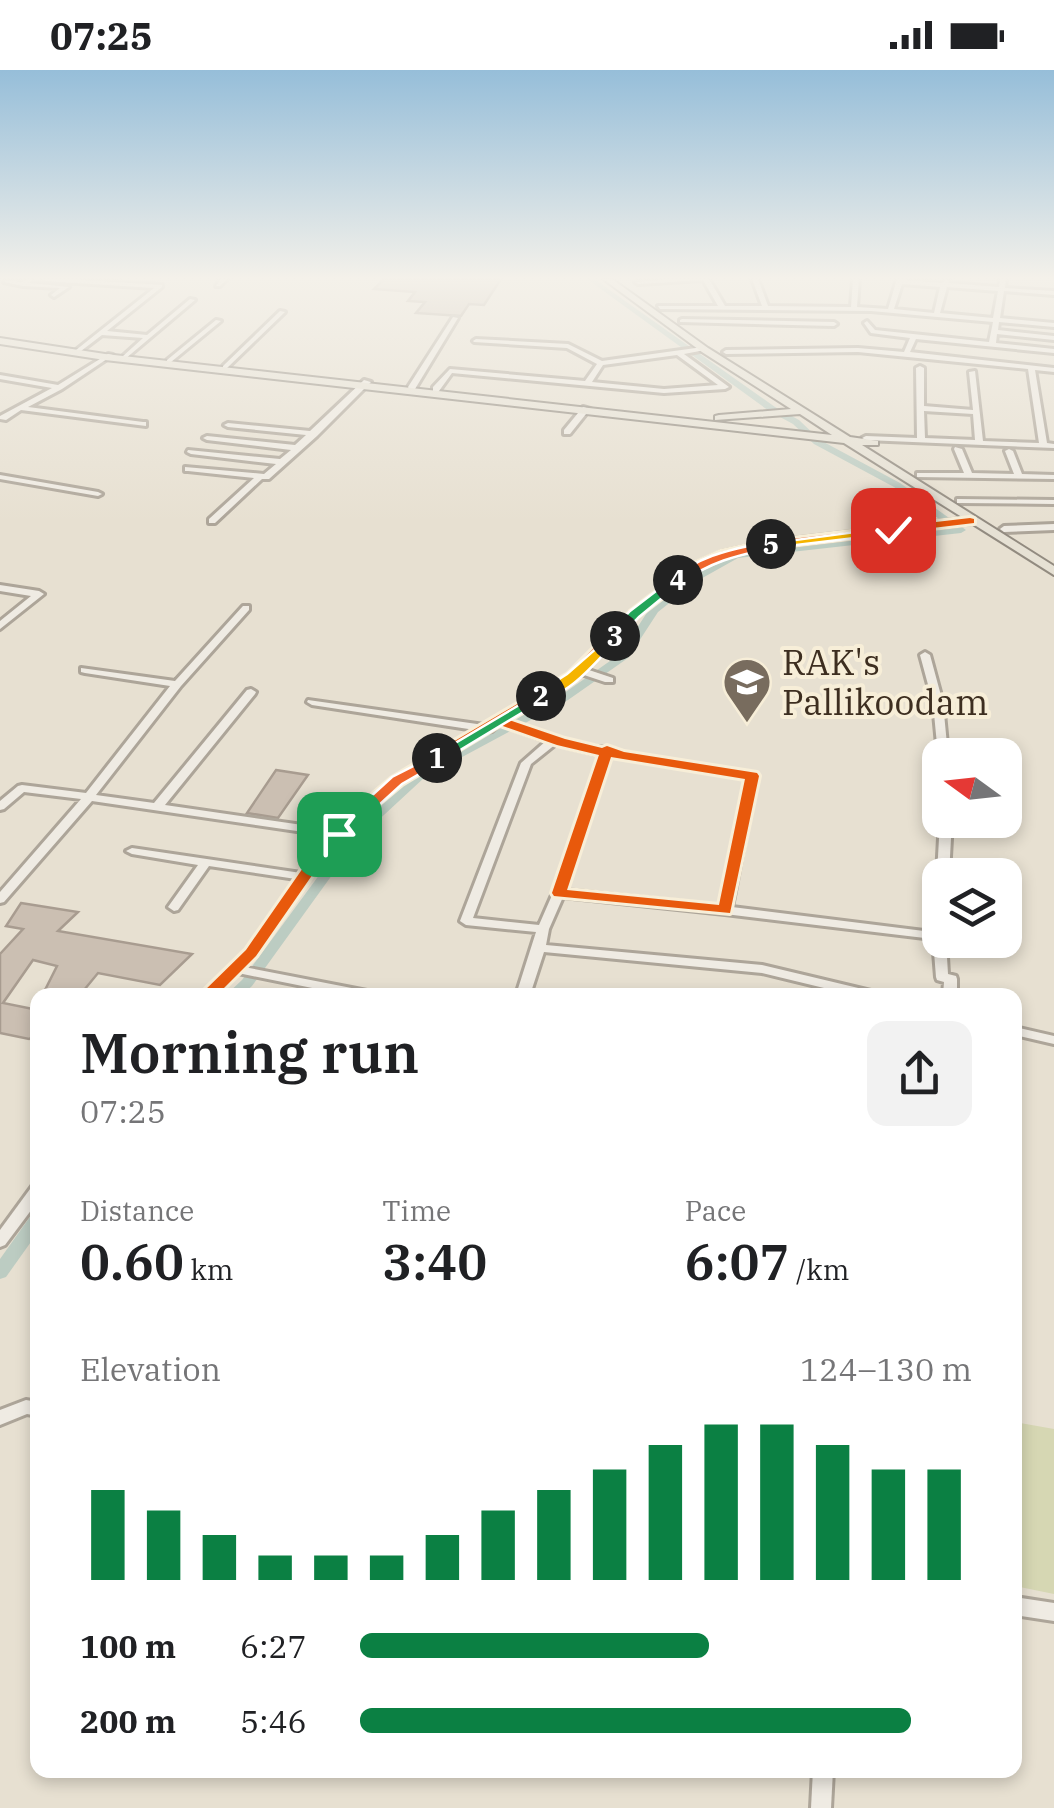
<!DOCTYPE html>
<html lang="en">
<head>
<meta charset="utf-8">
<style>
  body { margin:0; font-family:"IBM Plex Serif",serif; background:#f2f2f2; color:#202124; height:100vh; display:flex; flex-direction:column; font-size:38px; white-space:nowrap }
  * { box-sizing:border-box; margin:0 }
  p { font-size:32px; color:#757577 }
  .icon { flex:none; width:55px; height:55px; fill:none; stroke:currentColor; stroke-width:2; stroke-linecap:round; stroke-linejoin:round }
  .map { position:relative; flex:1; overflow:hidden }
  .side { position:absolute; left:30px; top:918px; width:992px; height:790px; display:flex; flex-direction:column; background:#fff; border-radius:20px; box-shadow:0 5px 15px #0003 }
  .side>* { flex:none }
  .needle { width:65px; rotate:285deg }
  .fabs { position:absolute; left:922px; top:668px; display:grid; gap:20px }
  .fabs a { display:grid; place-items:center; width:100px; height:100px; border-radius:20px; background:#fff; box-shadow:0 5px 15px #0003; font-size:50px }
  .pin { position:absolute; display:grid; place-items:center; width:85px; height:85px; color:#fff; margin:-42px; border-radius:20px; box-shadow:0 5px 15px #0006 }
  .km { position:absolute; width:50px; height:50px; margin:-25px; border-radius:50%; background:#222; color:#fff; font-size:28px; line-height:50px; text-align:center }
  .round { display:grid; place-items:center; flex:none; width:105px; height:105px; border-radius:20px; background:#f2f2f2 }
  .summary { display:flex; align-items:center; justify-content:space-between; height:170px; padding:0 50px }
  h1 { font-size:55px; font-weight:600; line-height:75px }
  .metrics { display:grid; grid-template-columns:repeat(3,1fr); gap:15px; height:170px; padding:10px 50px }
  .metrics div { display:grid; align-content:center }
  .metrics b { font-size:50px; font-weight:600 }
  .metrics small { font-size:28px; font-weight:400 }
  .metrics p { font-size:28px }
  .chart { height:280px; padding:20px 50px }
  .chart p { display:flex; justify-content:space-between }
  .chart svg { width:100%; height:180px; margin-top:10px; stroke:#0b8043; stroke-width:6 }
  ul { padding:0 50px; list-style:none; font-size:32px }
  li { display:grid; grid-template-columns:160px 120px 1fr; align-items:center; height:75px }
  li i { height:25px; border-radius:12px; background:#0b8043 }
  .status { display:flex; justify-content:space-between; align-items:center; height:70px; padding:0 50px; background:#fff; direction:ltr }
  .status svg { height:28px; fill:currentColor }
  .map>svg:first-child { display:block }
</style>
</head>
<body>
<div class="status"><b>07:25</b><svg viewBox="0 0 49 12"><path d="M0 12V9h3v3zM5 12V6h3v6zM10 12V3h3v9zM15 12V0h3v12zM26 1h20v11H26zM47 4h2v5h-2z"/></svg></div>
<div class="map">
<svg width="1054" height="1738" viewBox="0 0 1054 1738">
  <rect width="100%" height="100%" fill="#e7e0d1"/>
  <polygon fill="#d6d7b3" points="1015,1352 1054,1359 1054,1524 1015,1516"/>
  <g fill="none" stroke-linecap="round" stroke-linejoin="round">
    <g fill="#bcccc2" fill-rule="evenodd">
      <polygon points="587,209 594,209 775,337 799,350 820,370 900,413 966,460 961,463 738,488 697,511 658,542 628,588 568,630 425,707 358,769 252,916 242,925 226,925 242,910 350,763 417,701 560,626 620,584 650,538 689,507 736,482 952,458 894,417 814,374 793,354 769,341"/>
      <polygon points="38,1142 38,1162 6,1207 0,1209 0,1189 32,1144"/>
    </g>
  </g>
  <g fill="#cbbfb2" stroke="#a89c90" stroke-width="2.5">
    <polygon points="384,209 501,209 484,235 469,234 461,246 416,243 425,232 408,231 415,222 374,219"/>
    <polygon points="276,700 308,705 278,748 247,743"/>
    <polygon points="21,833 78,842 58,861 192,884 160,915 98,903 80,925 45,920 57,896 33,890 3,933 38,940 38,964 29,969 0,963 0,884 23,859 6,856"/>
  </g>
  <g fill="none" stroke-linecap="round" stroke-linejoin="round">
    <g stroke="#ada599" stroke-width="6">
      <g id="minor">
        <polygon points="27,209 32,210 29,213 69,217 54,227 51,225 60,218 23,216 4,212 7,210 22,212"/>
        <polygon points="43,209 69,209 162,215 162,217 107,261 147,265 190,229 195,230 125,289 123,288 123,286 143,268 102,265 81,281 76,280 154,218 46,211"/>
        <polygon points="221,209 227,209 220,216 216,216"/>
        <path d="M 671,209 L 709,209 L 725,236 L 762,236 L 752,209 L 758,209 L 768,236 L 851,237 L 853,209 L 859,209 L 857,237 L 888,239 L 897,209 L 942,213 L 946,209 L 949,211 L 948,213 L 999,217 L 1000,209 L 1006,209 L 1005,218 L 1054,221 L 1054,225 L 1004,221 L 1000,248 L 1054,253 L 1054,257 L 999,252 L 998,260 L 1054,266 L 1054,270 L 997,264 L 996,273 L 1054,279 L 1054,283 L 916,269 L 910,282 L 1054,298 L 1054,302 L 1035,300 L 1047,373 L 1054,374 L 1054,378 L 866,370 L 862,368 L 866,366 L 917,368 L 916,298 L 920,296 L 924,298 L 924,336 L 973,340 L 969,302 L 975,301 L 983,371 L 1039,373 L 1028,299 L 858,282 L 726,284 L 723,282 L 726,280 L 858,278 L 904,282 L 910,268 L 871,263 L 864,253 L 867,251 L 875,260 L 989,272 L 993,252 L 871,241 L 660,239 L 658,236 L 718,236 L 703,210 L 638,214 L 635,212 ZM 902,214 L 940,217 L 934,243 L 894,239 ZM 947,217 L 998,221 L 993,248 L 940,243 ZM 924,341 L 973,344 L 975,370 L 925,368 Z"/>
        <polygon points="280,241 285,242 227,298 223,298 223,296"/>
        <polygon points="453,247 458,248 415,319 409,319 408,317"/>
        <polygon points="682,249 834,252 837,254 834,256 680,252 680,250"/>
        <polygon points="216,250 221,251 171,292 167,292 167,290"/>
        <path d="M 476,269 L 568,274 L 602,291 L 703,277 L 705,278 L 705,280 L 684,284 L 729,317 L 725,319 L 664,323 L 452,303 L 439,321 L 433,321 L 433,317 L 450,299 L 585,311 L 597,294 L 567,278 L 474,272 L 473,271 ZM 677,285 L 718,315 L 664,319 L 592,312 L 603,295 Z"/>
        <polygon points="108,284 113,285 62,319 28,337 143,352 146,352 146,356 21,340 6,350 0,349 0,346 52,318 0,309 0,305 58,315"/>
        <polygon points="364,310 371,312 317,366 269,409 262,409 215,453 209,453 209,449 254,408 188,401 185,401 185,397 264,404 276,394 191,384 187,382 188,380 280,389 291,380 207,370 203,368 207,366 295,375 306,365 228,357 224,355 228,353 310,361"/>
        <polygon points="583,337 590,339 570,364 564,364 564,360"/>
        <polygon points="955,377 962,379 972,403 1014,404 1005,381 1009,379 1013,381 1022,404 1054,405 1054,409 917,407 917,403 964,403 954,379"/>
        <polygon points="0,405 98,422 102,424 98,426 0,409"/>
        <polygon points="957,429 1054,430 1054,434 960,433 957,433"/>
        <path d="M 970,448 L 974,451 L 973,453 L 766,478 L 728,486 L 698,499 L 637,546 L 586,599 L 613,608 L 613,612 L 605,612 L 581,604 L 576,609 L 507,650 C 533,660 581,680 607,677 L 612,680 L 624,683 L 756,704 L 757,706 L 732,837 L 940,863 L 940,870 L 946,870 L 948,904 L 956,906 L 957,909 L 957,925 L 943,925 L 944,912 L 937,910 L 936,907 L 933,869 L 725,844 L 563,827 L 549,859 L 546,875 L 762,895 L 875,922 L 877,925 L 853,925 L 762,903 L 544,882 L 530,925 L 516,925 L 536,862 L 466,855 L 460,851 L 521,693 L 546,671 L 500,654 L 492,661 L 487,662 C 458,679 427,694 400,714 C 338,759 298,824 255,886 L 244,897 L 367,921 L 374,925 L 347,925 L 238,903 L 216,925 L 201,925 L 247,880 L 296,809 L 209,796 L 178,840 L 174,841 L 168,837 L 198,795 L 132,784 L 126,781 L 132,778 L 301,803 L 313,786 L 331,766 L 92,731 L 4,832 L 0,833 L 0,822 L 81,729 L 24,722 L 4,739 L 0,740 L 0,731 L 18,716 L 22,715 L 86,723 L 170,616 L 85,603 L 81,602 L 81,598 L 175,611 L 243,536 L 249,536 L 249,540 L 181,616 L 96,725 L 154,733 L 247,620 L 251,619 L 256,622 L 255,624 L 165,735 L 337,760 L 354,742 L 393,709 L 475,660 L 312,635 L 307,632 L 308,630 L 484,655 L 568,605 L 631,542 L 692,495 L 722,482 L 766,472 ZM 556,674 L 600,685 L 553,823 L 539,855 L 473,848 L 531,694 ZM 610,686 L 746,708 L 720,836 L 566,820 Z"/>
        <polygon points="1054,454 1054,460 1004,462 1000,459 1004,456"/>
        <polygon points="0,515 39,521 44,524 0,559 0,551 31,526 0,521"/>
        <polygon points="925,582 930,585 943,633 948,685 940,685 940,687 938,685 933,633 920,585"/>
        <polygon points="940,750 952,750 949,805 940,805 940,808 937,805"/>
        <polygon points="1015,957 1054,966 1054,974 1015,965"/>
        <polygon points="38,1114 38,1131 5,1175 0,1177 0,1160 33,1115"/>
        <polygon points="26,1330 38,1332 38,1346 27,1344 0,1355 0,1340"/>
        <polygon points="1015,1527 1054,1533 1054,1551 1015,1545"/>
        <polygon points="813,1700 833,1700 831,1738 811,1738"/>
      </g>
    </g>
    <g stroke="#928b80" stroke-width="4">
      <polygon id="major" points="603,209 612,209 708,278 850,367 878,371 878,375 862,375 1054,496 1054,505 844,373 105,290 0,274 0,268 105,284 832,365 800,344 715,350 715,346 719,345 791,339 702,282"/>
    </g>
    <use href="#minor" fill="#efebe3" fill-rule="evenodd"/>
    <use href="#major" fill="#e6e1d4" fill-rule="evenodd"/>
    <g stroke="#f7eed8" stroke-width="6">
      <path id="cycleway" d="M 970,448 L 974,449 L 974,453 L 766,478 L 728,486 L 699,499 L 638,546 L 576,610 L 509,650 L 565,669 L 602,678 L 607,676 L 624,682 L 757,703 L 759,706 L 730,843 L 554,826 L 552,823 L 599,685 L 557,675 L 500,655 L 402,714 L 363,747 L 322,791 L 256,886 L 217,925 L 200,925 L 246,880 L 312,785 L 353,741 L 392,708 L 568,604 L 630,542 L 691,495 L 721,482 L 766,472 ZM 611,687 L 745,709 L 719,835 L 567,820 Z"/>
    </g>
    <use href="#cycleway" fill="#e8590c" fill-rule="evenodd"/>
  </g>
  <linearGradient id="sky" x2="0" y2="1"><stop stop-color="#96bed9"/><stop offset="0.46" stop-color="#f4f1ea"/><stop offset="1" stop-color="#f4f1ea" stop-opacity="0"/></linearGradient>
  <rect width="1054" height="452" fill="url(#sky)"/>
  <polygon fill="#f0652b" stroke="#fff" stroke-width="2.5" points="437,684 442,685 442,691 402,714 344,767 333,767 333,761 392,707"/>
  <polygon fill="#22a559" stroke="#fff" stroke-width="2.5" points="541,622 545,624 545,629 442,691 430,688"/>
  <path fill="#f5b400" stroke="#fff" stroke-width="2.5" d="M 615,562 L 619,563 L 619,568 C 599,588 567,631 536,629 L 536,624 L 567,604 Z"/>
  <polygon fill="#22a559" stroke="#fff" stroke-width="2.5" points="673,508 684,510 639,547 619,568 610,568 610,563 630,541"/>
  <path fill="#f0652b" stroke="#fff" stroke-width="2.5" d="M 771,471 L 775,477 C 740,485 710,491 682,513 L 672,510 C 699,484 735,479 771,471 Z"/>
  <polygon fill="#f5b400" stroke="#fff" stroke-width="2.5" points="893,457 897,463 771,478 765,474"/>
  <defs>
    <g id="school-pin" transform="scale(2.5)"><path d="M0 17L-7.5 6A9.5 9.5 0 1 1 7.5 6Z" fill="#786c5e" stroke="#f7eed8"/><path d="M0-5L7-2L0 1L-7-2ZM-4 1L0 2.5L4 1V4Q0 6-4 4Z" fill="#fff"/></g>
  </defs>
  <g fill-rule="evenodd">
    <use href="#school-pin" x="747" y="612"/>
  </g>
  <g text-anchor="middle" dominant-baseline="central" stroke-width="8" stroke-linejoin="round" paint-order="stroke">
    <g font-size="35" fill="#3d2e20" stroke="#f7eed8" text-anchor="start">
      <text x="782" y="592">RAK's<tspan x="782" dy="40">Pallikoodam</tspan></text>
    </g>
  </g>
</svg>
<div class="fabs">
<a><svg class="needle" viewBox="-14 -14 28 28"><path d="M0-13l5 13h-10z" fill="#e53935"/><path d="M0 13l5-13h-10z" fill="#757577"/></svg></a>
<a><svg class="icon" aria-label="layers" viewBox="0 0 24 24"><path d="M12 4l9 5-9 5-9-5zM3 14l9 5 9-5"/></svg></a>
</div>
<div class="pin" style="left:339px;top:764px;background:#1e9e55"><svg class="icon" aria-label="arrive" viewBox="0 0 24 24"><path d="M6 21V4h12l-3 4 3 4H6"/></svg></div>
<div class="pin" style="left:893px;top:460px;background:#d93025"><svg class="icon" aria-label="check" viewBox="0 0 24 24"><path d="M5 12l5 5 9-10"/></svg></div>
<b class="km" style="left:437px;top:688px">1</b>
<b class="km" style="left:541px;top:626px">2</b>
<b class="km" style="left:615px;top:566px">3</b>
<b class="km" style="left:678px;top:510px">4</b>
<b class="km" style="left:771px;top:474px">5</b>
<section class="side">
<div class="summary"><div><h1>Morning run</h1><p>07:25</p></div><a class="round"><svg class="icon" aria-label="share" viewBox="0 0 24 24"><path d="M12 15V3M7 8l5-5 5 5M5 13v7h14v-7"/></svg></a></div>
<div class="metrics">
<div><p>Distance</p><b>0.60<small> km</small></b></div>
<div><p>Time</p><b>3:40</b></div>
<div><p>Pace</p><b>6:07<small> /km</small></b></div>
</div>
<div class="chart"><p><span>Elevation</span>124–130 m</p>
<svg viewBox="0 0 160 44" preserveAspectRatio="none"><path d="M5 44V22M15 44V27M25 44V33M35 44V38M45 44V38M55 44V38M65 44V33M75 44V27M85 44V22M95 44V17M105 44V11M115 44V6M125 44V6M135 44V11M145 44V17M155 44V17"/></svg>
</div>
<ul>
<li><b>100 m</b>6:27<i style="width:57%"></i></li>
<li><b>200 m</b>5:46<i style="width:90%"></i></li>
</ul>
</section>
</div>
</body>
</html>
